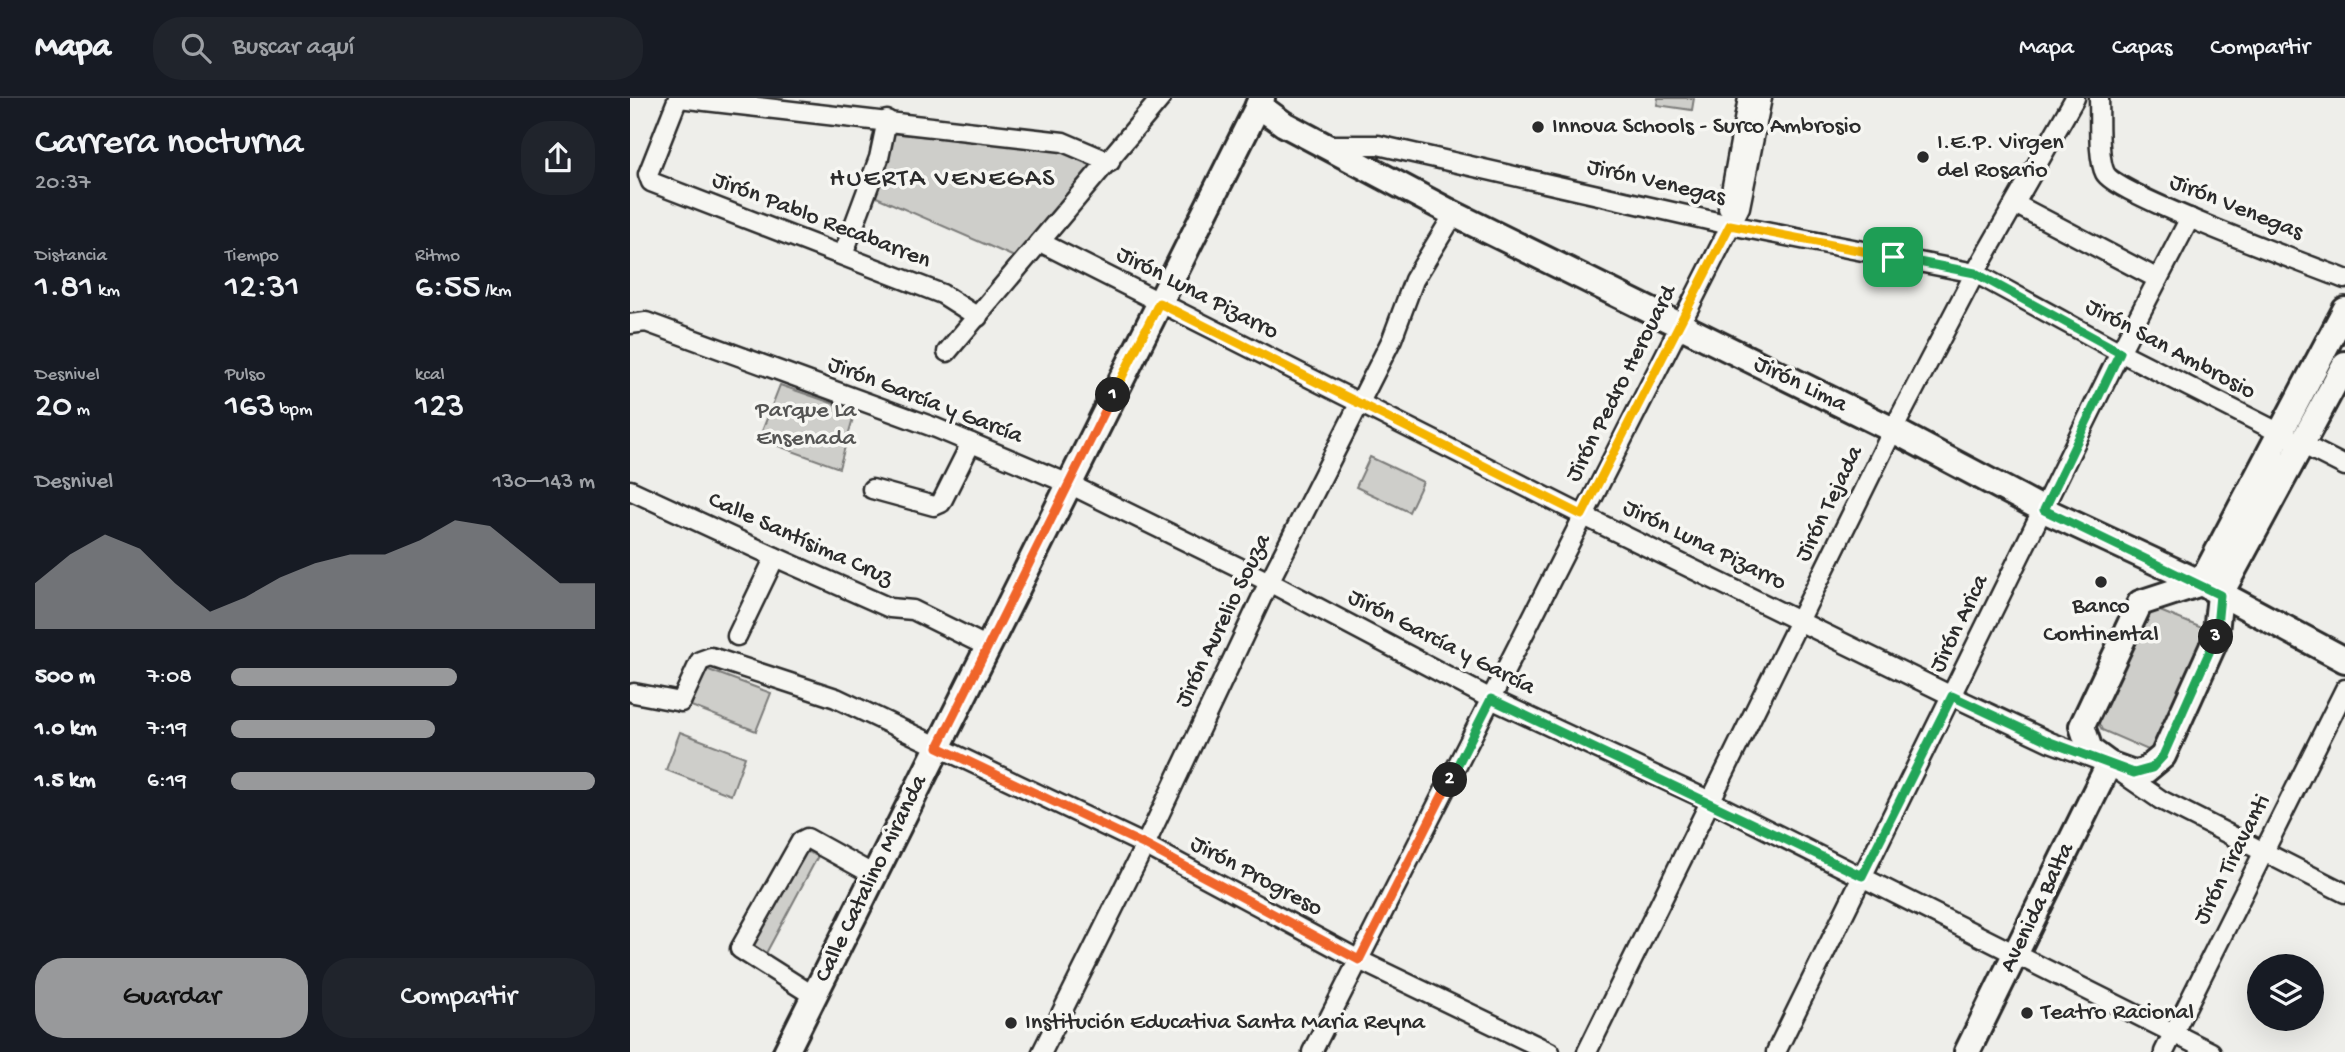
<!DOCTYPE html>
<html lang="es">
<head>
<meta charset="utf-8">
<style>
  body { margin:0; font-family:"Gochi Hand",sans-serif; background:#20242c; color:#f1f3f6; height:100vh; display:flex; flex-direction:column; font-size:26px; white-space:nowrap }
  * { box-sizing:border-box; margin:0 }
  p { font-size:23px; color:#9ea1a6 }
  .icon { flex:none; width:38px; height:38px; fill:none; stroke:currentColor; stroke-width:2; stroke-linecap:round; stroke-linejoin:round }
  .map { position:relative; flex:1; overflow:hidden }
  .side { display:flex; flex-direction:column; background:#171b24; width:630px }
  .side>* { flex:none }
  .fabs { position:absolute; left:1617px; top:856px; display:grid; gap:14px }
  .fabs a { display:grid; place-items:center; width:77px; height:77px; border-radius:50%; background:#171b24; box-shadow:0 7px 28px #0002; font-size:35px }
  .pin { position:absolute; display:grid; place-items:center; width:60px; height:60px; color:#fff; margin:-30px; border-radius:14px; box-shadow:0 4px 10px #0006 }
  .km { position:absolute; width:35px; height:35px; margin:-18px; border-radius:50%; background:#222; color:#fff; font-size:19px; line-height:35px; text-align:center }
  .round { display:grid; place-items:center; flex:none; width:74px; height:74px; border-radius:28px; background:#20242c }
  .summary { display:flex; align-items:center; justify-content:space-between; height:119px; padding:0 35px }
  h1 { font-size:38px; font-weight:600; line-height:52px }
  .metrics { display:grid; grid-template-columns:repeat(3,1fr); gap:10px; height:119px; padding:7px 35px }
  .metrics div { display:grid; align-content:center }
  .metrics b { font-size:35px; font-weight:600 }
  .metrics small { font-size:19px; font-weight:400 }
  .metrics p { font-size:19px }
  .chart { height:196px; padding:14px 35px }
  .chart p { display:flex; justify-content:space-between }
  .chart svg { width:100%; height:126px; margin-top:7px; fill:#98999b; opacity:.7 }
  .primary-button { display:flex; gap:14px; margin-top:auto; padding:14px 35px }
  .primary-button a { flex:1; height:80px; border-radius:28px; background:#98999b; color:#111; font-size:28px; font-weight:600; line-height:80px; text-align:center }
  .primary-button a+a { background:#20242c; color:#f1f3f6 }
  ul { padding:0 35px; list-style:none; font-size:23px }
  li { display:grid; grid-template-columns:112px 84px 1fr; align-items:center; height:52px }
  li i { height:18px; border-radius:9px; background:#98999b }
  header { display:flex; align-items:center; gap:42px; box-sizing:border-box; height:98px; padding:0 35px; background:#171b24; border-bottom:2px solid #363941 }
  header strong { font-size:33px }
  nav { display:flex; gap:38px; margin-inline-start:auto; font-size:24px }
  .search { width:490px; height:63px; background:#20242c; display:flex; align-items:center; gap:18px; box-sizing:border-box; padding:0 24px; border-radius:28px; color:#9ea1a6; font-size:26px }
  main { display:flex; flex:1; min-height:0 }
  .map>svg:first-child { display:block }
</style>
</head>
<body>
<header>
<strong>Mapa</strong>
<div class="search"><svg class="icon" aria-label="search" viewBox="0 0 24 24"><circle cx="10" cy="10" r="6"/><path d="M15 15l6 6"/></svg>Buscar aquí</div>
<nav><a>Mapa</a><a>Capas</a><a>Compartir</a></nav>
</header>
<main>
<section class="side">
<div class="summary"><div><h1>Carrera nocturna</h1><p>20:37</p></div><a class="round"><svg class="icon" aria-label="share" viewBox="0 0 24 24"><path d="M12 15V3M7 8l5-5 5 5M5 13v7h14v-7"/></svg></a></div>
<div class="metrics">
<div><p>Distancia</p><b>1.81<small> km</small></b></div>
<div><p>Tiempo</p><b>12:31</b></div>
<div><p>Ritmo</p><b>6:55<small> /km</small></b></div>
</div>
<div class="metrics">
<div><p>Desnivel</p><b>20<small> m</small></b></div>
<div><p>Pulso</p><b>163<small> bpm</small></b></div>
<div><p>kcal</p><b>123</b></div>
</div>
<div class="chart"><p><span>Desnivel</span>130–143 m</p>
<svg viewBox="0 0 160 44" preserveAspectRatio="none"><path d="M0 44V28L10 18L20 11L30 16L40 28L50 38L60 33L70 26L80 21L90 18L100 18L110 13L120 6L130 8L140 18L150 28L160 28V44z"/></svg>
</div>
<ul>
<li><b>500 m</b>7:08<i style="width:62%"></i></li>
<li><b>1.0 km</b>7:19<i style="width:56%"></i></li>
<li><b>1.5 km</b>6:19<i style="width:100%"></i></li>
</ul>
<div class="primary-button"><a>Guardar</a><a>Compartir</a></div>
</section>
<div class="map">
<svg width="1715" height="954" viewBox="0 0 1715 954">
  <rect width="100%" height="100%" fill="#eeeeea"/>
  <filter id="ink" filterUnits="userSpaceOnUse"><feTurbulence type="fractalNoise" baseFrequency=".0143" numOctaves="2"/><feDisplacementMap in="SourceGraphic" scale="14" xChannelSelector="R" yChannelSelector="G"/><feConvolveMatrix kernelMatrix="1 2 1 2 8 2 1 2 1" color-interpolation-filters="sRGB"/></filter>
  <g filter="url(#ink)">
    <g fill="#cececa" stroke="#7c7c7a" stroke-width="2">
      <polygon points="1028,0 1064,0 1062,12 1027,7"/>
      <polygon points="261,35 440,53 464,67 389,161 244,98"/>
      <polygon points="150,287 225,313 209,370 129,341"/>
      <polygon points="740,359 793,384 779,414 726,389"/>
      <polygon points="1525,511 1572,530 1575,544 1523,650 1518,652 1472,632 1467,622 1517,518"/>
      <polygon points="76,571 141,595 126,633 61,608"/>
      <polygon points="50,634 115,659 101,697 36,672"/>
      <polygon points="178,754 188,758 134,859 121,850 121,840 174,755"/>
    </g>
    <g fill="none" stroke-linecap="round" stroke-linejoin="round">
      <g stroke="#2b2b2b" stroke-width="23">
        <g id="street">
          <polyline points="48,0 18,76 21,84 312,196 348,219"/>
          <polyline points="49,0 433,44 480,64"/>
          <path d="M 1469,0 C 1470,19 1467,59 1475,75 C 1485,96 1681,168 1715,181"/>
          <polyline points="697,47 748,47 1100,127 1345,175 1490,254 1715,368"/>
          <polyline points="1385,106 1528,181"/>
          <polyline points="1098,110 1118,0"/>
          <polyline points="412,145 952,417 1322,598 1420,644 1479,666 1531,702 1715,795"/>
          <polyline points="213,157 249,60 257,22"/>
          <polyline points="0,226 16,224 306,330 439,386 639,484 861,601 1082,704 1581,954"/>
          <polyline points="317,254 531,0"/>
          <polyline points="242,391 304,408 311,405 341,345"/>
          <polyline points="0,392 145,459 260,510 283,512 358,549"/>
          <polyline points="107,538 145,459"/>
          <polyline points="4,595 51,604 70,563 81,559 206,600 515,747 729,862 920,954"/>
          <polyline points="184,898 110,851 171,743 177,740 244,777"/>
          <polyline points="412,954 515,747 639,484 762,241 784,182 824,116"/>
          <polyline points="682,954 1110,109 1132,0"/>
          <polyline points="957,954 1263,332 1345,175 1445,0"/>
          <polyline points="1146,954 1490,254 1560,120"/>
          <polyline points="1534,954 1715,591"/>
        </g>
      </g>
      <g stroke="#2b2b2b" stroke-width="30">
        <g id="secondary">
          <polyline points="628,7 654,26 824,116 1263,332 1414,412 1571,485 1715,562"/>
          <polyline points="1715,212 1571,485 1510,505 1452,628 1460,652 1479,666 1504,675 1515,673 1533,658 1585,543 1590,497 1715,266"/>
          <polyline points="156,954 632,0"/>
          <polyline points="1337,954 1479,666"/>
        </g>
      </g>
      <use href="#street" stroke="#f6f6f2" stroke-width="18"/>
      <use href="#secondary" stroke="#f6f6f2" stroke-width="24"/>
    </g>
  </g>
  <g fill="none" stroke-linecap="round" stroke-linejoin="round" filter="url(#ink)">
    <g stroke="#fff" stroke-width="14">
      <polyline id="split-1" points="483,297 529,205 952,417 1100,127 1263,159"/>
    </g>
    <g stroke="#fff" stroke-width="14">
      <polyline id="split-2" points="483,297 308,649 515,747 729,862 820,682"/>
    </g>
    <g stroke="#fff" stroke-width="14">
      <polyline id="split-3" points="820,682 861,601 1232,778 1322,598 1420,644 1504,675 1522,670 1533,658 1586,539"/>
    </g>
    <g stroke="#fff" stroke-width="14">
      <polyline id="split-4" points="1263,159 1345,175 1490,254 1414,412 1590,497 1586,539"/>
    </g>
    <use href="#split-1" stroke="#f5b400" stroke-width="9"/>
    <use href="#split-2" stroke="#f0652b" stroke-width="9"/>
    <use href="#split-3" stroke="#22a559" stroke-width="9"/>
    <use href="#split-4" stroke="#22a559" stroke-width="9"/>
  </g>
  <g fill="#2b2b2b" stroke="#f6f6f2" stroke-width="2.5">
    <circle cx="908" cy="29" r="7"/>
    <circle cx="1293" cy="59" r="7"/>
    <circle cx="1471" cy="484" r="7"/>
    <circle cx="1397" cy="915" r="7"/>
    <circle cx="381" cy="925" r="7"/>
  </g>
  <g text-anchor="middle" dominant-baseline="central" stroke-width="7" stroke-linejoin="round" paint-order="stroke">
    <g font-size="24" fill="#2b2b2b" stroke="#f6f6f2" text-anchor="start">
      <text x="922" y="29">Innova Schools - Surco Ambrosio</text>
      <text x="1307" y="45">I.E.P. Virgen<tspan x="1307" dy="28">del Rosario</tspan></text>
      <text x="1471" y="509" text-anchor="middle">Banco<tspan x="1471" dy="28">Continental</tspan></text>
      <text x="1411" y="915">Teatro Racional</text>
      <text x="395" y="925">Institución Educativa Santa Maria Reyna</text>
    </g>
    <g font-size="24" fill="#2b2b2b" stroke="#f6f6f2">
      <text transform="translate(1026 85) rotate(13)">Jirón Venegas</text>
      <text transform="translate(1606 110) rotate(22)">Jirón Venegas</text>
      <text transform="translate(191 123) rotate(21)">Jirón Pablo Recabarren</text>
      <text transform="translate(567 196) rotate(27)">Jirón Luna Pizarro</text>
      <text transform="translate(1540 252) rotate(28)">Jirón San Ambrosio</text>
      <text transform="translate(992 286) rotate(-63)">Jirón Pedro Herouard</text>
      <text transform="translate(1170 287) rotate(26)">Jirón Lima</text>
      <text transform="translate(295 303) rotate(21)">Jirón García y García</text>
      <text transform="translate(1200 406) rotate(-64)">Jirón Tejada</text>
      <text transform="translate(170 442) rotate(24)">Calle Santísima Cruz</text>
      <text transform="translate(1074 448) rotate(26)">Jirón Luna Pizarro</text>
      <text transform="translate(594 523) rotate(-64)">Jirón Aurelio Souza</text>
      <text transform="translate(1330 526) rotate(-64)">Jirón Arica</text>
      <text transform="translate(811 545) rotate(27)">Jirón García y García</text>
      <text transform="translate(1603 762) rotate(-63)">Jirón Tiravanti</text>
      <text transform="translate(626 779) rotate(28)">Jirón Progreso</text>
      <text transform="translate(242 781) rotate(-64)">Calle Catalino Miranda</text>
      <text transform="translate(1408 810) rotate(-64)">Avenida Balta</text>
    </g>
    <g font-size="24" fill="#545453" stroke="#f6f6f2">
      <text x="176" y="313">Parque La<tspan x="176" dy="28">Ensenada</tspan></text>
    </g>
    <g font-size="26" letter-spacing="2" fill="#2b2b2b" stroke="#f6f6f2">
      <text x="313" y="82">HUERTA VENEGAS</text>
    </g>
  </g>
</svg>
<div class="fabs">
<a><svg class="icon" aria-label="layers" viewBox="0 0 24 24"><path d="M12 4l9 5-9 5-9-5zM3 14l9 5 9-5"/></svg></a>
</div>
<div class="pin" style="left:1263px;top:159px;background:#1e9e55"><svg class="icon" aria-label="arrive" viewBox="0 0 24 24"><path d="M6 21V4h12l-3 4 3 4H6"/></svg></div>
<b class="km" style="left:483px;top:297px">1</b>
<b class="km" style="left:820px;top:682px">2</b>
<b class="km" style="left:1586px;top:539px">3</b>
</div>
</main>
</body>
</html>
